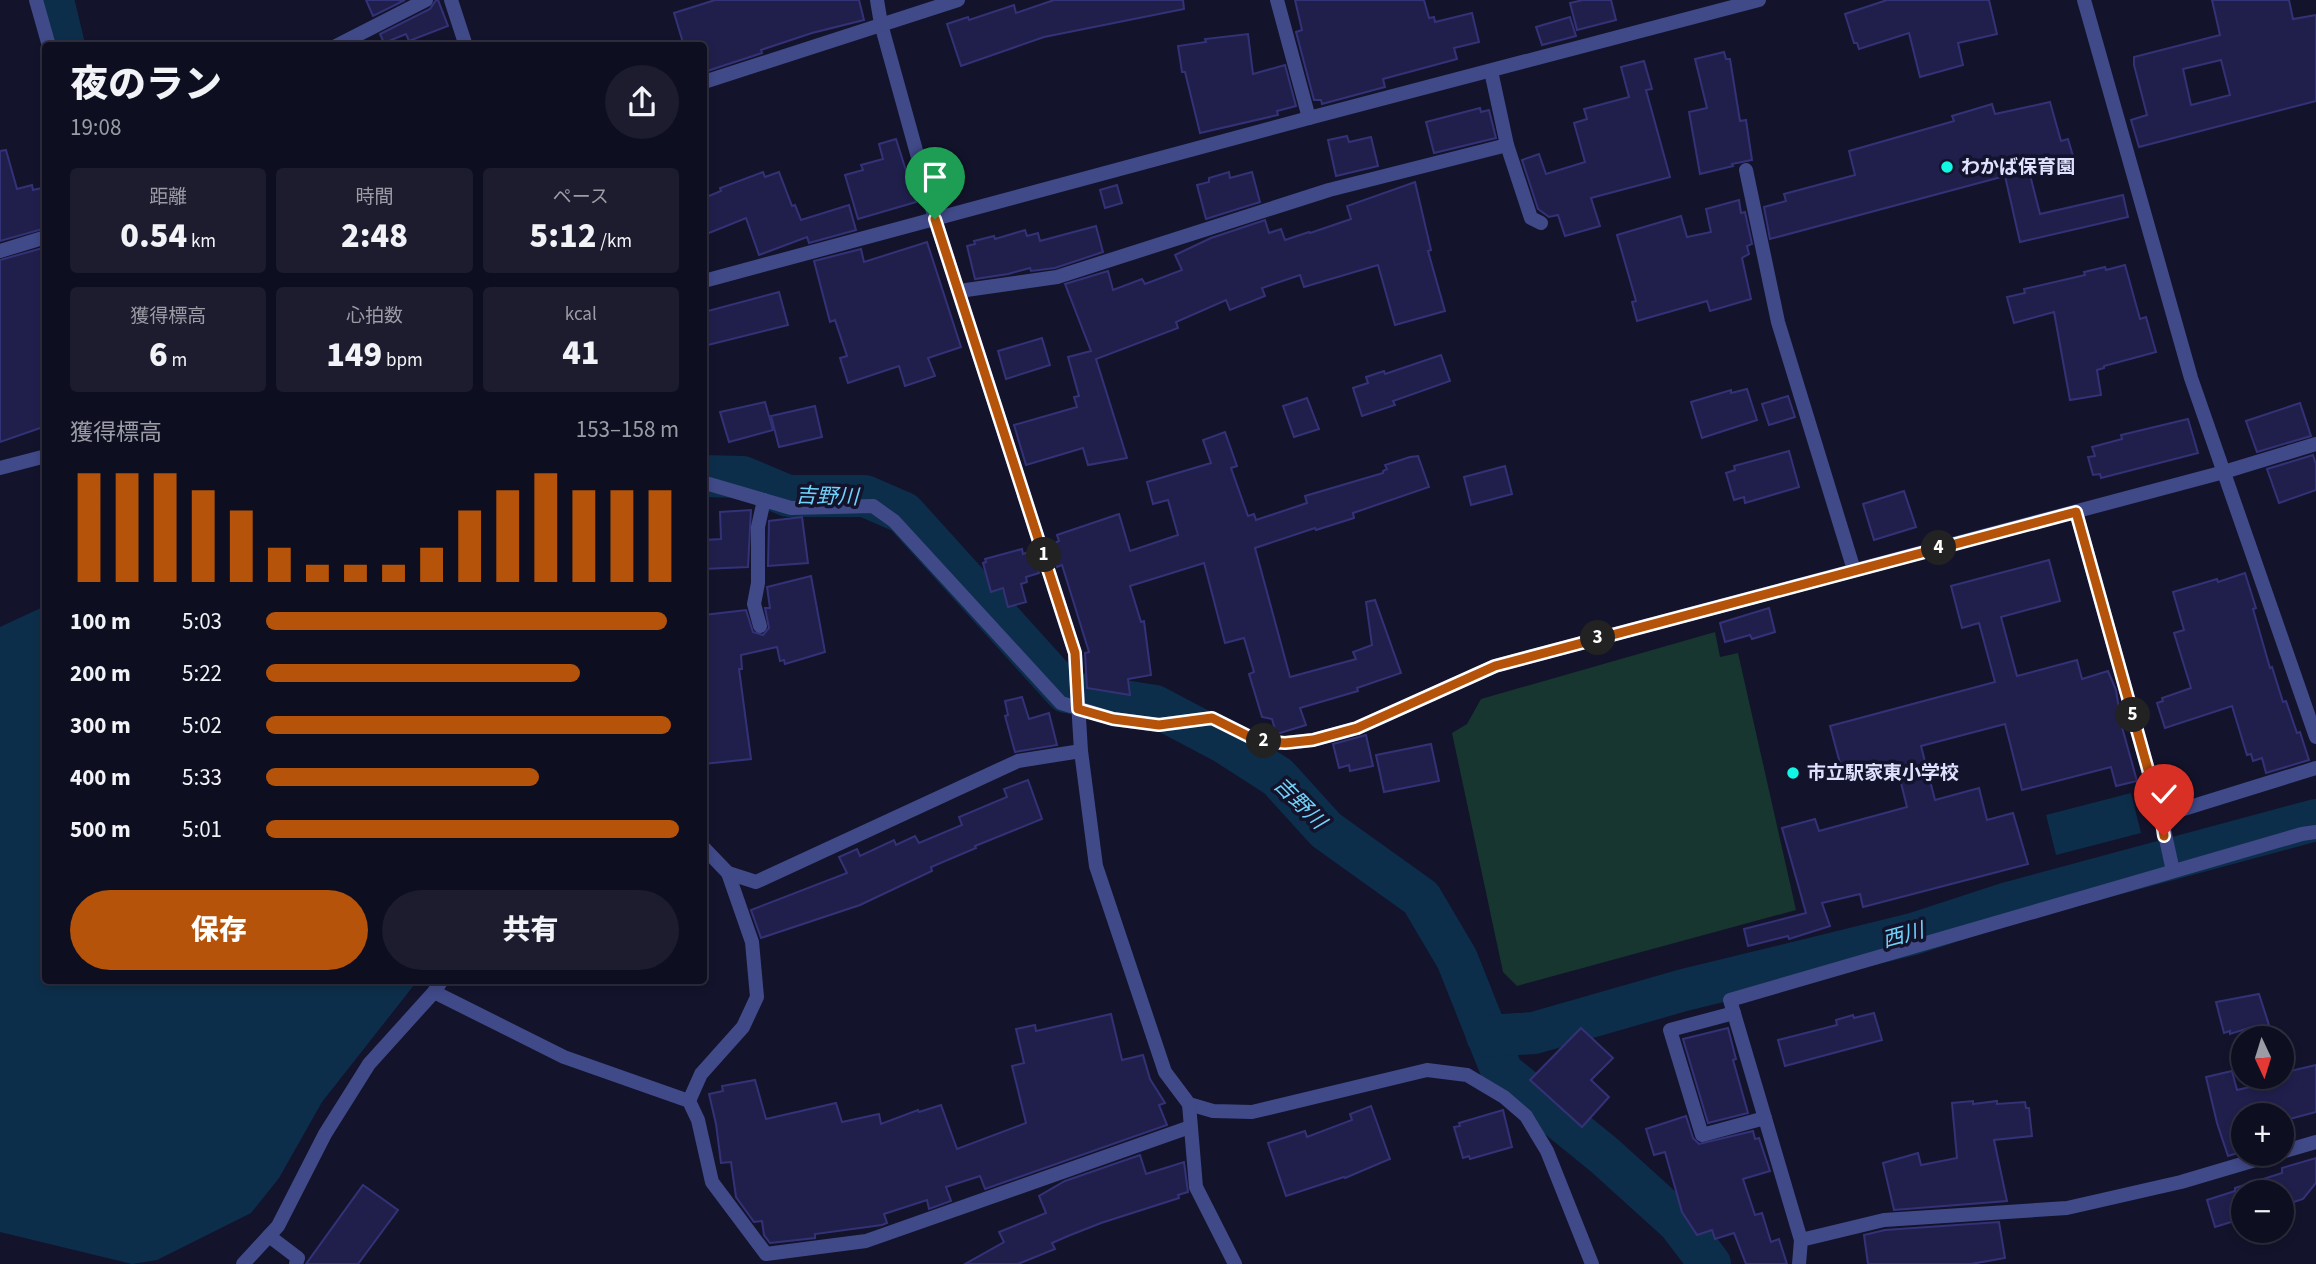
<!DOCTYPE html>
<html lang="ja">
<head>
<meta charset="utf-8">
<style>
  body { margin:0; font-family:"Source Sans 3","Noto Sans JP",sans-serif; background:#1c1c2e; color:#f1f3f6; height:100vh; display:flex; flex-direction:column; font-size:26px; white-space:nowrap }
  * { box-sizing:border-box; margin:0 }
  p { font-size:23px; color:#9b9ca5 }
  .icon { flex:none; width:38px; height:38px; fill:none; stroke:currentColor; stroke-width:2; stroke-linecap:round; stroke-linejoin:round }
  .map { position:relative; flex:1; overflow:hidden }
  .drawer { position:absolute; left:42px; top:42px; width:665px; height:942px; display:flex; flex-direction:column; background:#0e0e21; border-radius:7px; box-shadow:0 4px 10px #0003,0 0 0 2px #2e2e3f }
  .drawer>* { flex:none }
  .needle { width:46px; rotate:176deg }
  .controls { position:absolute; left:2231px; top:1026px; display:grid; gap:14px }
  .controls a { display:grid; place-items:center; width:63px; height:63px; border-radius:50%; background:#0e0e21; box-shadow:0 4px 10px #0003,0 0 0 2px #2e2e3f; font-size:35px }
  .pin { position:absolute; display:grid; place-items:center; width:60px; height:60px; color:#fff; margin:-72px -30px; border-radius:50% 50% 50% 0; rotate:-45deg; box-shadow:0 0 7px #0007 }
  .pin .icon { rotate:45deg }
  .km { position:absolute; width:35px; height:35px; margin:-18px; border-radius:50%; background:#222; color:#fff; font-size:19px; line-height:35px; text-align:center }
  .round { display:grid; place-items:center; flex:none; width:74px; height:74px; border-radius:37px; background:#1c1c2e }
  .overview { display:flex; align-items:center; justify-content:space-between; height:119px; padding:0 28px }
  h1 { font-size:38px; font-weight:800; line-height:52px }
  .figures { display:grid; grid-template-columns:repeat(3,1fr); gap:10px; height:119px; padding:7px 28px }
  .figures div { display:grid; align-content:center; border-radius:7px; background:#1c1c2e; text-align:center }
  .figures b { font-size:35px; font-weight:800 }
  .figures small { font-size:19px; font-weight:400 }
  .figures p { font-size:19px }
  .chart { height:196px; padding:14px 28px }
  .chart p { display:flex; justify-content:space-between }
  .chart svg { width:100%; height:126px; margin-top:7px; stroke:#b45309; stroke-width:6 }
  .action { display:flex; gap:14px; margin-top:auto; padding:14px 28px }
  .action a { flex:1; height:80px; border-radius:42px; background:#b45309; color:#fff; font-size:28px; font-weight:800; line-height:80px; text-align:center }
  .action a+a { background:#1c1c2e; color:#f1f3f6 }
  ul { padding:0 28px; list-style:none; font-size:23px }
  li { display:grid; grid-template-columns:112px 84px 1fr; align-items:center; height:52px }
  li i { height:18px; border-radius:9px; background:#b45309 }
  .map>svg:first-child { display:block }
</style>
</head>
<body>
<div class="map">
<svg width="2316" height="1264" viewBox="0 0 2316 1264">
  <rect width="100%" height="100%" fill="#13132c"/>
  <polygon fill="#16362f" points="1715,632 1720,657 1738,653 1796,910 1517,986 1503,972 1452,733 1467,724 1481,699"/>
  <g fill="#0d2e4a">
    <polygon points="45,606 46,980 418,980 322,1102 279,1178 251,1213 157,1260 132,1264 0,1232 0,627"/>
    <polygon points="2131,793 2141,833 2056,855 2046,815"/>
  </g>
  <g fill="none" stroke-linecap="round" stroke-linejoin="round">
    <g stroke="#0d2e4a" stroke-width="42">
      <polyline points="53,0 64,46"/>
      <polyline points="704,476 743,477 788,496 865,496 904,513 1066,692 1155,706 1225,743 1278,777 1326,830 1421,898 1457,959 1502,1072 1605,1156 1679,1223 1710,1264"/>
      <polyline points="1487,1036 1534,1033 1684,990 1913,934 2008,903 2316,820"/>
    </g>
  </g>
  <g fill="#201f4c" stroke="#343277" stroke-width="2" fill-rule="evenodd">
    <polygon points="366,0 405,0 373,16"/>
    <polygon points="436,0 438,0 448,26 409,41 406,34 384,43 380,34 430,9"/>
    <polygon points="715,0 859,0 864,20 812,33 761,50 762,53 704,72 704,46 684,46 674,13"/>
    <polygon points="1054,0 1183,0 1184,9 1044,37 961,66 947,24 968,17 969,20 1014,5 1016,13"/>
    <polygon points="1295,0 1424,0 1429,18 1434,17 1435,22 1472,13 1479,42 1454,48 1457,59 1383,79 1385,87 1322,104 1321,100 1314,100 1296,32 1302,30"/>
    <polygon points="1583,0 1611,0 1616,20 1577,30 1570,3"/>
    <polygon points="1887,0 1989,0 1997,34 1958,43 1963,65 1920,77 1909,33 1859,49 1857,43 1854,43 1845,14"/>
    <path d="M 2212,0 L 2289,0 L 2293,19 L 2316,15 L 2316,101 L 2139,147 L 2131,120 L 2147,115 L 2134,65 L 2134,57 L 2220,35 ZM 2221,60 L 2230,95 L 2191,105 L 2183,69 Z"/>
    <polygon points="1570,17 1576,36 1542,45 1536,27"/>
    <polygon points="1248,34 1253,74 1285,65 1296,106 1277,111 1278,115 1200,133 1185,72 1182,72 1178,46 1206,42 1205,39"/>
    <polygon points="1724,52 1726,59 1730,59 1740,121 1746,120 1752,160 1732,164 1733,166 1700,174 1689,112 1707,108 1695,59"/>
    <polygon points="1644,61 1652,89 1646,90 1670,177 1591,198 1600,226 1565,236 1558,215 1549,217 1538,209 1522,160 1539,154 1546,174 1585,162 1574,123 1587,119 1584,109 1629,97 1621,67"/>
    <polygon points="2050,102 2061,141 2068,139 2073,156 2029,171 2040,214 2123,195 2128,217 2020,242 2005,176 1770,239 1764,207 1786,201 1784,194 1855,175 1849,151 1954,121 1952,116 1992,104 1995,114"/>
    <polygon points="1480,108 1481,112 1489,110 1496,138 1434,153 1426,122"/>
    <polygon points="1347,136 1349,142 1371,137 1378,166 1336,176 1328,140"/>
    <polygon points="896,139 916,202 858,219 845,175 863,170 861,165 883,159 879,144"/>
    <polygon points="6,150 17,189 32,185 33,190 46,187 46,228 0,241 0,151"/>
    <polygon points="763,172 765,177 779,172 792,206 795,205 801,220 849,205 856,230 809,243 807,237 759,255 746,218 704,235 704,198 721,191 720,188"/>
    <polygon points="1229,172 1230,178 1252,172 1260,202 1206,219 1197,185 1209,182 1209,178"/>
    <polygon points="1415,182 1431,250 1428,251 1445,311 1395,325 1378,265 1304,287 1300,275 1262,288 1265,296 1230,310 1226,300 1176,322 1178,328 1096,359 1127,458 1088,465 1083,448 1026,465 1014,425 1077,407 1074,397 1079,396 1068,357 1091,351 1065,284 1108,271 1113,290 1142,279 1145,284 1182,270 1175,255 1211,238 1265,220 1269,233 1281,229 1285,240 1309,232 1310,233 1351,219 1347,206"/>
    <polygon points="1117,185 1122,203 1105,208 1100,190"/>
    <polygon points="1739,200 1741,213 1745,212 1752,244 1747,246 1749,254 1742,258 1751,299 1710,311 1707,301 1637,321 1632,302 1636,301 1617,235 1681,216 1687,237 1711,232 1706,209"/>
    <polygon points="1096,226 1103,252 1055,268 1031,271 1030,268 1008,274 975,279 967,246 975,244 974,241 994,236 995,239 1025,230 1027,236 1038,233 1040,241"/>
    <polygon points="927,242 961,347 928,358 935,376 905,386 899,366 848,383 840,358 847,356 835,320 830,322 814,261 861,249 864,262"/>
    <polygon points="46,247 46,426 0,442 0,260"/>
    <polygon points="2125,265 2140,319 2146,317 2156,352 2104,366 2104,368 2097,370 2101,395 2070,400 2054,312 2014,323 2007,297 2025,293 2024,289 2085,275 2084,272 2105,267 2106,270"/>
    <polygon points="779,292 788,325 704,346 704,312"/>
    <polygon points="1042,338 1050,365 1006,379 998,351"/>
    <polygon points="1441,355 1450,381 1393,401 1395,405 1362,416 1353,388 1368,383 1366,377 1384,371 1385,374"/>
    <polygon points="1747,389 1757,420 1702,438 1691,402 1731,390 1731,393"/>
    <polygon points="1788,396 1795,417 1769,425 1762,404"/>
    <polygon points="1307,398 1319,429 1294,437 1283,406"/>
    <polygon points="765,402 773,430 729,442 720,412"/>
    <polygon points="2300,403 2311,436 2257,452 2246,421"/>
    <polygon points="815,406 822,437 779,447 771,416"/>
    <polygon points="2188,419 2198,453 2101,478 2100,474 2093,475 2088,457 2095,456 2092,447 2122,439 2121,435"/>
    <polygon points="1225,432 1237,466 1231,468 1248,516 1254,514 1256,520 1307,503 1305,496 1383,473 1383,471 1387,469 1385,465 1410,457 1418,456 1429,487 1353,513 1354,518 1316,530 1315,528 1255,548 1290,677 1356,659 1353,652 1372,645 1366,602 1375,600 1401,673 1357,688 1358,691 1300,708 1306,725 1280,733 1276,733 1272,719 1262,717 1249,674 1254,672 1244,638 1225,643 1204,563 1130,586 1141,622 1144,621 1151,675 1128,679 1130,695 1087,688 1085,653 1089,652 1062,565 1057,567 1050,545 1059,541 1057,535 1119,514 1130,551 1178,535 1168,500 1153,504 1147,482 1211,463 1203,440"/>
    <polygon points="1789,451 1799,487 1745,503 1744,497 1734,500 1726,473 1735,470 1734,466"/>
    <polygon points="2313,455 2316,464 2316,490 2279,503 2267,469"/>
    <polygon points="1505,466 1512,494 1471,505 1464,477"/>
    <polygon points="1904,491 1916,527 1874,540 1863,504"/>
    <polygon points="751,510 748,567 704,569 704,540 721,539 720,512"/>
    <polygon points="802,517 808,563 768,566 769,521"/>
    <polygon points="1022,549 1023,554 1032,551 1039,573 1026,577 1027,582 1021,584 1026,602 1008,607 1003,588 991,592 983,563 986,562 985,559"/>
    <polygon points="2049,560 2060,601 2001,617 2017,676 2077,660 2082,679 2108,671 2116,690 2122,727 2137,781 2116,786 2111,767 2022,790 2005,724 1921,746 1935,800 1979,788 1987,820 2013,813 2028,864 1863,907 1860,894 1822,903 1830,926 1789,939 1788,936 1748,946 1744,929 1806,913 1782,828 1815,819 1819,831 1907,807 1897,767 1862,775 1859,763 1841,767 1830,726 1995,682 1979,623 1962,628 1951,586"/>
    <polygon points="2245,573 2256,608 2253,609 2270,668 2272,667 2283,702 2286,701 2297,733 2300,732 2309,760 2266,773 2262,758 2253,761 2251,754 2247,755 2232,706 2165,728 2157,703 2163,701 2162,698 2191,688 2174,633 2184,630 2173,592 2217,579 2218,582"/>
    <polygon points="811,576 825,652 785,664 784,660 780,661 777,647 741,655 742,669 739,669 751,759 704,764 704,615 746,610 753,632 763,635 769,628 765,608 770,608 767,587"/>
    <polygon points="1769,608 1775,632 1752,639 1750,635 1725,642 1720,623"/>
    <polygon points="1022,697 1029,719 1049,713 1057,745 1015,752 1005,716 1008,715 1005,701"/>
    <polygon points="1366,735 1373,766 1350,771 1349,765 1339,768 1333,744"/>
    <polygon points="1431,744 1439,781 1384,792 1376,755"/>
    <polygon points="1028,780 1042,819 975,846 976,848 931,867 932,871 860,905 761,938 751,910 847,873 839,857 857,849 860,856 894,840 896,845 915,836 919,843 962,825 959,817 1007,797 1004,789"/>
    <polygon points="2259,994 2269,1025 2250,1030 2249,1028 2230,1034 2230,1031 2224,1033 2216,1002"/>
    <polygon points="1874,1013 1882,1040 1785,1066 1778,1040 1837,1025 1836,1020 1853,1015 1854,1018"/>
    <polygon points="1111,1014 1122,1060 1143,1055 1150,1079 1165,1103 1159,1105 1167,1125 985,1189 980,1176 946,1187 951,1201 929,1209 927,1200 884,1214 887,1223 882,1225 815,1234 815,1238 770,1243 764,1235 762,1221 754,1222 736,1197 731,1162 721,1163 716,1124 709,1094 723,1091 722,1086 755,1080 766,1119 836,1103 842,1122 879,1114 881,1124 918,1110 919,1112 941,1105 957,1149 1026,1123 1012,1066 1024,1063 1016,1029 1035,1025 1036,1031"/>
    <polygon points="1581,1028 1613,1058 1591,1080 1609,1097 1582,1127 1530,1080"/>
    <polygon points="1728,1028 1736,1059 1733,1060 1748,1113 1708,1123 1683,1039"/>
    <polygon points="2316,1065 2316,1112 2282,1121 2282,1115 2244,1115 2244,1151 2228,1156 2217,1123 2206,1077 2232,1071 2237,1090 2288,1078 2286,1072"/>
    <polygon points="1973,1101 1973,1104 1997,1101 1997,1104 2025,1102 2026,1108 2029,1108 2032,1136 1994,1140 2007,1201 1894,1210 1883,1163 1918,1153 1921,1165 1957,1158 1952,1103"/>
    <polygon points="1371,1106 1390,1159 1345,1178 1344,1177 1286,1196 1268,1143 1305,1131 1307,1137 1352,1120 1350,1114"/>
    <polygon points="1503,1110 1512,1147 1470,1159 1469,1156 1463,1158 1454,1127 1460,1126 1459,1123"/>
    <polygon points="1686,1116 1693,1138 1699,1144 1753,1131 1755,1139 1759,1138 1770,1171 1743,1179 1755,1215 1762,1213 1771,1242 1779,1239 1787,1264 1746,1264 1734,1233 1715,1239 1712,1230 1697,1235 1682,1212 1665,1152 1654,1155 1646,1129"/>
    <polygon points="1140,1155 1146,1174 1184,1162 1188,1192 1178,1195 1179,1198 1101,1223 1068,1236 1052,1243 1055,1249 1018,1264 965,1264 1004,1242 999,1232 1046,1213 1039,1196 1065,1181"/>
    <polygon points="2316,1158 2316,1183 2303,1199 2282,1206 2282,1192 2244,1192 2244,1218 2215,1227 2207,1200 2235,1191 2235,1188 2282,1173 2282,1168"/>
    <polygon points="363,1185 398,1210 358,1264 306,1264"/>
    <polygon points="1999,1222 2005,1258 1971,1264 1868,1264 1864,1235 1885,1230"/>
  </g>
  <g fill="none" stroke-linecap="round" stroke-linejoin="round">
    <g stroke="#404a89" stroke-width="14">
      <polyline points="36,0 49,46"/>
      <polyline points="451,0 466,46"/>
      <polyline points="877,0 881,24 935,219 1075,653 1081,751 1096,866 1165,1072 1189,1104 1213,1111 1252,1112 1427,1070 1467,1075 1504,1097 1526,1116 1547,1151 1592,1264"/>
      <polyline points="1277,0 1309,118"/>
      <polyline points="2084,0 2191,378 2316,737"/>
      <polyline points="336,46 426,0"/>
      <polyline points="1491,71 1507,145 1531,218 1541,223"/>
      <polyline points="704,82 958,0"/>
      <polyline points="1746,170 1778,322 1854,570"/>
      <polyline points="0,251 46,237"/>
      <polyline points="959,291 1057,277 1329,190 1507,145"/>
      <polyline points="704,486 709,484 791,508 873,506 894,521 1061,703 1113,719 1159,725 1212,718 1258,741 1285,743 1313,740 1357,728 1495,666 2224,472 2316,444"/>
      <polyline points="2076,512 2161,816 2173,871"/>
      <polyline points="760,626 754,604 758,583 758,527 764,500"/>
      <polyline points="2161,816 2316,768"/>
      <polyline points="728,873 756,882 1018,761 1081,751"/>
      <polyline points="434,992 564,1057 689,1101 698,1120 712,1182 766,1254 866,1241 1190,1127"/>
      <polyline points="1734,1013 1670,1030 1702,1135 1765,1118"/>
      <polyline points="689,1101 701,1074 743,1027 757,997 752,942 728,873 704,848"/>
      <polyline points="1189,1104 1196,1187 1235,1264"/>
      <polyline points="2282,1152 2316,1142"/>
      <polyline points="269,1236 298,1258 296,1264"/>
      <polyline points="1801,1240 1730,1000 2302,834 2316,832"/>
      <polyline points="243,1264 278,1226 325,1134 369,1064 434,992 442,980"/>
      <polyline points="1799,1264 1801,1240 1884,1220 2067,1208 2181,1182 2279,1153"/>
    </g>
    <g stroke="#404a89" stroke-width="14">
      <polyline points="704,281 1309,118 1759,0"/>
      <polyline points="0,468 46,456"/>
    </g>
  </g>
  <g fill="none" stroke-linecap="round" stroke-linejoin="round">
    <g stroke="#fff" stroke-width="14">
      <polyline id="route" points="935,219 1075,653 1078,709 1113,719 1159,725 1212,718 1258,741 1285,743 1313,740 1357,728 1495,666 2076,512 2161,816 2164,836"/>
    </g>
    <use href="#route" stroke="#b45309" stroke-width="9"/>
  </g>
  <g fill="#12f7e4" stroke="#13132c" stroke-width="2.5">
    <circle cx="1947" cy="167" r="7"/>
    <circle cx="1793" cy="773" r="7"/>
  </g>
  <g text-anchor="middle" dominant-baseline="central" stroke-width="7" stroke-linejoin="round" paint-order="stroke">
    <g font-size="19" font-weight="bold" fill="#dfe1fe" stroke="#13132c" text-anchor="start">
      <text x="1961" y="167">わかば保育園</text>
      <text x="1807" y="773">市立駅家東小学校</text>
    </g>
    <g font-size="21" font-style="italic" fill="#71d3fa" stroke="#13132c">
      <text transform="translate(827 496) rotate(2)">吉野川</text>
      <text transform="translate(1300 803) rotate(45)">吉野川</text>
      <text transform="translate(1903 935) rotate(-15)">西川</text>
    </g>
  </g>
</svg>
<div class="controls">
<a><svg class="needle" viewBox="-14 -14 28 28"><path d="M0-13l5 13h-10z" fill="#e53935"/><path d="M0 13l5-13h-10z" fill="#9b9ca5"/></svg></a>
<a>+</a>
<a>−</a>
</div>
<div class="pin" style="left:935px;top:219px;background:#1e9e55"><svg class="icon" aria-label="arrive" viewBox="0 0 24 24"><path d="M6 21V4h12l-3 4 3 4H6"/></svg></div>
<div class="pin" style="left:2164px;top:836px;background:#d93025"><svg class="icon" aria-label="check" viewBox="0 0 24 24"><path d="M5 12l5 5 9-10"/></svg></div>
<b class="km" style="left:1044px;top:555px">1</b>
<b class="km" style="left:1264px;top:741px">2</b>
<b class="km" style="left:1598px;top:638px">3</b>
<b class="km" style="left:1939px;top:548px">4</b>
<b class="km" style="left:2133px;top:715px">5</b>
<section class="drawer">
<div class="overview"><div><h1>夜のラン</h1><p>19:08</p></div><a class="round"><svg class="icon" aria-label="share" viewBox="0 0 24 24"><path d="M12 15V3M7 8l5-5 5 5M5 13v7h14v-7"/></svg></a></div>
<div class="figures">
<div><p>距離</p><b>0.54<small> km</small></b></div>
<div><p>時間</p><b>2:48</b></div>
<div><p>ペース</p><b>5:12<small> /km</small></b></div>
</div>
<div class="figures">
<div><p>獲得標高</p><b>6<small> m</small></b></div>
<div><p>心拍数</p><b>149<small> bpm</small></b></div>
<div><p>kcal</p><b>41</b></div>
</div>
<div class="chart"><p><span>獲得標高</span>153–158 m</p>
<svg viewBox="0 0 160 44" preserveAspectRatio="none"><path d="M5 44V6M15 44V6M25 44V6M35 44V12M45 44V19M55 44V32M65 44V38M75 44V38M85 44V38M95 44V32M105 44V19M115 44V12M125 44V6M135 44V12M145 44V12M155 44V12"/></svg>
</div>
<ul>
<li><b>100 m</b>5:03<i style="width:97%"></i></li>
<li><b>200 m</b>5:22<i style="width:76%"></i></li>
<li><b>300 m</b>5:02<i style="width:98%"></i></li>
<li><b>400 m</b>5:33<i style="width:66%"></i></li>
<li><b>500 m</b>5:01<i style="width:100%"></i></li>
</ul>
<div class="action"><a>保存</a><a>共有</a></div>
</section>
</div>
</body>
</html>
